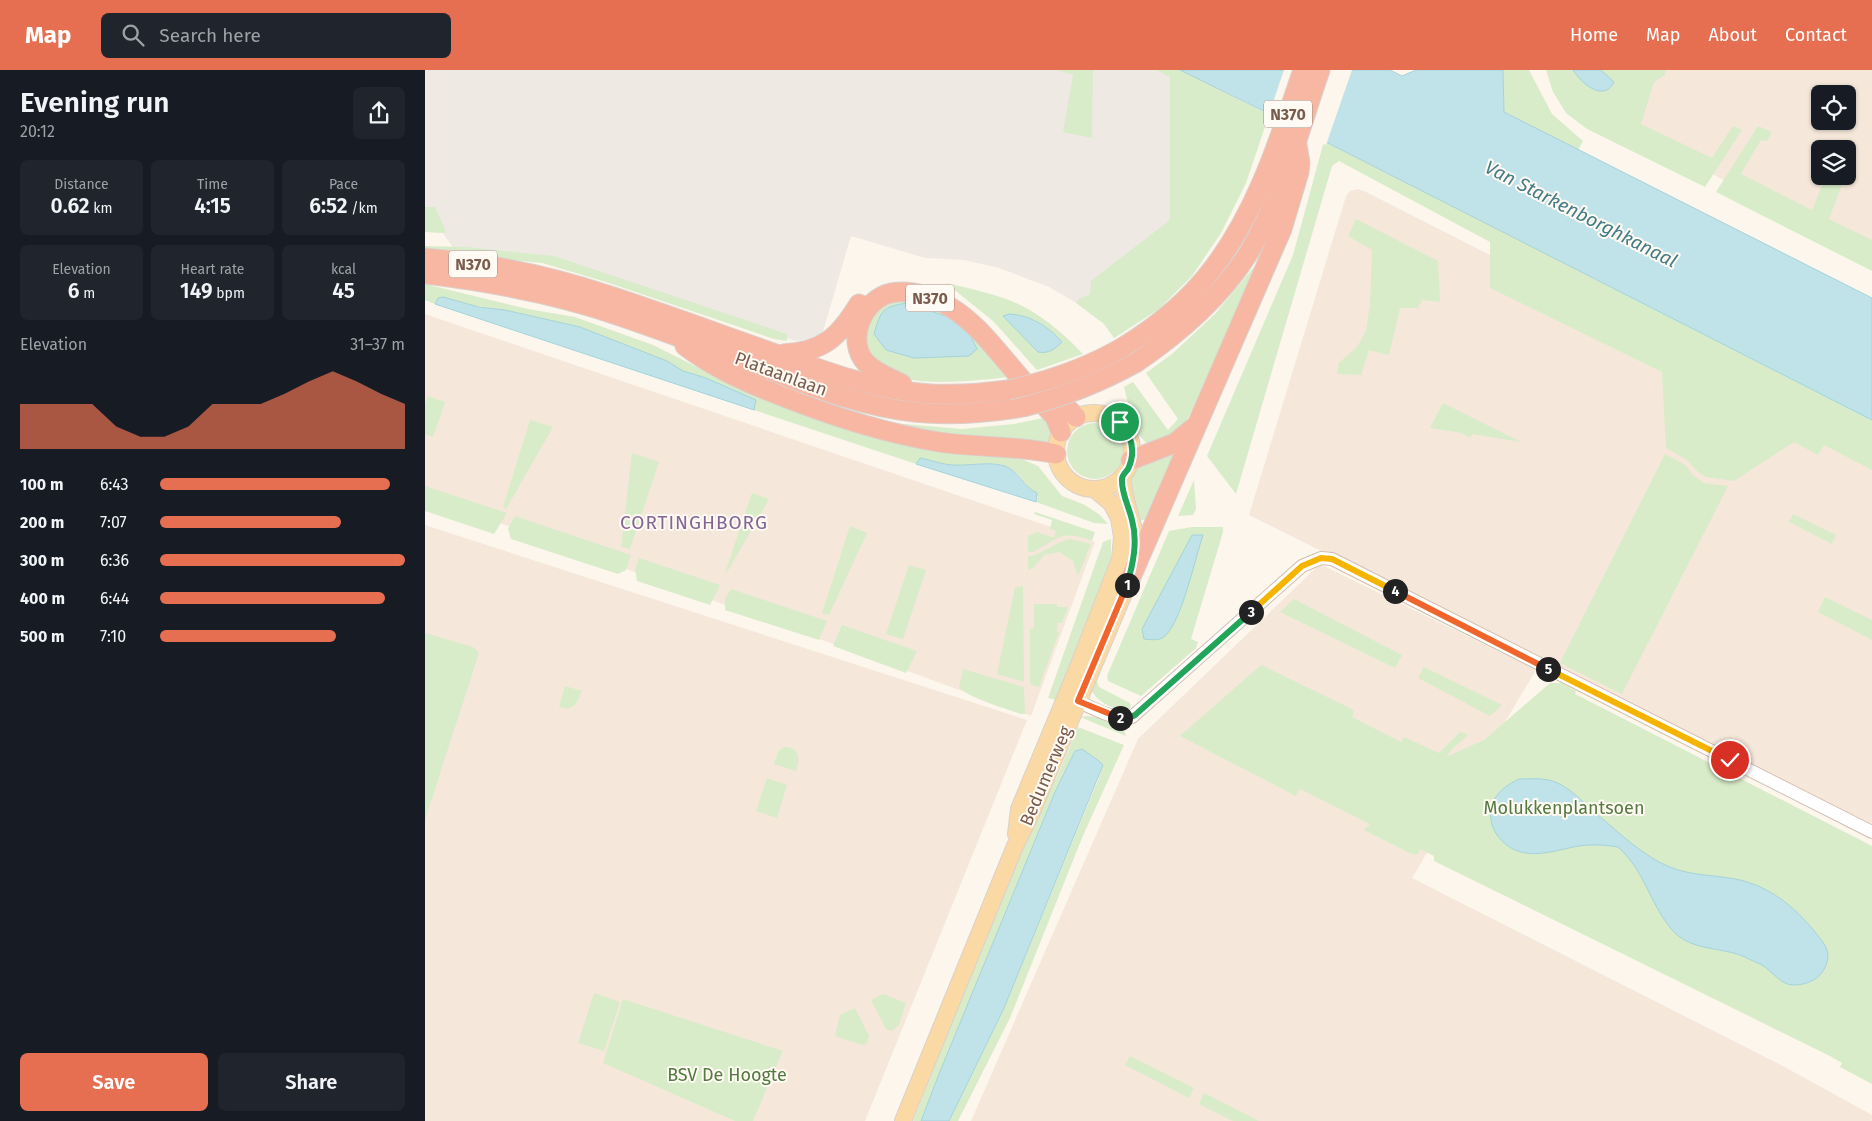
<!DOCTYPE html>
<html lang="en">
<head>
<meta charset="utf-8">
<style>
  body { margin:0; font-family:"Fira Sans",sans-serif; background:#20242c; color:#f1f3f6; height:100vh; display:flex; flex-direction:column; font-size:19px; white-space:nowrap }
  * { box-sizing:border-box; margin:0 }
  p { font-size:16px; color:#9ea1a6 }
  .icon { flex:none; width:28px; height:28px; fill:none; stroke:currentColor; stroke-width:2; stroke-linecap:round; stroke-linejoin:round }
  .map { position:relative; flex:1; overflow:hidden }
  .drawer { display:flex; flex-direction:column; background:#171b24; width:425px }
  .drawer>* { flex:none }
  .controls { position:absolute; left:1386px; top:15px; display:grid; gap:10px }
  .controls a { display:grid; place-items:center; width:45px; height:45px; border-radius:8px; background:#171b24; box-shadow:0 1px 4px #0004; font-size:25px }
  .pin { position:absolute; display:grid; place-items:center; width:42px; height:42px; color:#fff; margin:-21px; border:2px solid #fff; border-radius:50%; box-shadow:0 1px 5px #0007 }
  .km { position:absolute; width:25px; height:25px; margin:-12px; border-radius:50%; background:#222; color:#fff; font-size:14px; line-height:25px; text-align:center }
  .round { display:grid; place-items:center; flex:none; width:52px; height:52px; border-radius:8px; background:#20242c }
  .overview { display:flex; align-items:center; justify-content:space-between; height:85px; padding:0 20px }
  h1 { font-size:28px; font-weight:600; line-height:38px }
  .stats { display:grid; grid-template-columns:repeat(3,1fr); gap:8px; height:85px; padding:5px 20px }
  .stats div { display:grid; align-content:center; border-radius:8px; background:#20242c; text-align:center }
  .stats b { font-size:21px; font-weight:600 }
  .stats small { font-size:14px; font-weight:400 }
  .stats p { font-size:14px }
  .chart { height:140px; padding:10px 20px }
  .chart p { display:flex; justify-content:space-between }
  .chart svg { width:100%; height:90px; margin-top:5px; fill:#e76f51; opacity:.7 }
  .cta { display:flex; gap:10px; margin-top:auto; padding:10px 20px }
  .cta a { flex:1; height:58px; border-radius:8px; background:#e76f51; color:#fff; font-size:20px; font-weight:600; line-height:58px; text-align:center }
  .cta a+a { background:#20242c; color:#f1f3f6 }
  ul { padding:0 20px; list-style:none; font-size:16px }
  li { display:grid; grid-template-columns:80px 60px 1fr; align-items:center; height:38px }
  li i { height:12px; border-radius:6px; background:#e76f51 }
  header { display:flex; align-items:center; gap:30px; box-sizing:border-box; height:70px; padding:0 25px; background:#e76f51; color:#fff }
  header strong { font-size:24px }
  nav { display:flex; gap:28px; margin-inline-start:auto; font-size:18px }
  .search { width:350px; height:45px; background:#20242c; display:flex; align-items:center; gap:12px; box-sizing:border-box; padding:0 18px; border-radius:8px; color:#9ea1a6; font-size:19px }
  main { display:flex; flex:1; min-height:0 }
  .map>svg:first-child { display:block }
</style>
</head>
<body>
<header>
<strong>Map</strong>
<div class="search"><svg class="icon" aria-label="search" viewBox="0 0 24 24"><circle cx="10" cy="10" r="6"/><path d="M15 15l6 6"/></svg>Search here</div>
<nav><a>Home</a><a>Map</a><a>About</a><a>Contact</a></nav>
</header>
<main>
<section class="drawer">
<div class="overview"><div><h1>Evening run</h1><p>20:12</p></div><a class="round"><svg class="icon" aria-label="share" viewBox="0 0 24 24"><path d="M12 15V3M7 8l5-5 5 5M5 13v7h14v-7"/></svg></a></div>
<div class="stats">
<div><p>Distance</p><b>0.62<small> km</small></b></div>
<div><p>Time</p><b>4:15</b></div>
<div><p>Pace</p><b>6:52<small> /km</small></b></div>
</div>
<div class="stats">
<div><p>Elevation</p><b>6<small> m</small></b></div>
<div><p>Heart rate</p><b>149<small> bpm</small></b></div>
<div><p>kcal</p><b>45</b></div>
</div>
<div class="chart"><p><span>Elevation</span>31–37 m</p>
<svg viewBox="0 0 160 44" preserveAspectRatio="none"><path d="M0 44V22L10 22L20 22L30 22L40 33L50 38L60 38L70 33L80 22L90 22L100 22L110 17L120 11L130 6L140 11L150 17L160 22V44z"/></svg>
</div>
<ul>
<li><b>100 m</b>6:43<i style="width:94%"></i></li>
<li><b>200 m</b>7:07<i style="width:74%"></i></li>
<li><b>300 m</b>6:36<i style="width:100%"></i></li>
<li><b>400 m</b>6:44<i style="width:92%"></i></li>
<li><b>500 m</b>7:10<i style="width:72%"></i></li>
</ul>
<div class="cta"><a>Save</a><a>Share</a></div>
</section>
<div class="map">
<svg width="1447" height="1051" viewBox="0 0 1447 1051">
  <rect width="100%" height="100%" fill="#fdf6ec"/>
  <g fill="#f5e8da" fill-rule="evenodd">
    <path d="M 1138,0 L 1447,0 L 1447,187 L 1146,31 ZM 1395,24 L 1422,24 L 1422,51 L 1395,51 ZM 1395,79 L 1422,79 L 1422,106 L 1395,106 Z"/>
    <polygon points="933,119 941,122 1447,379 1447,754 824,445 921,126 925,121"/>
    <polygon points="0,244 670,472 606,646 0,426"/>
    <polygon points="0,455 602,650 440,1051 0,1051"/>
    <polygon points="895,494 1111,600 987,808 1356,995 1447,1045 1447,1051 546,1051 713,669"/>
  </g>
  <polygon fill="#efe9e4" points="0,0 767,0 793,13 772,111 753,151 653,234 624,217 574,198 539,190 500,188 426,166 397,265 386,269 370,271 132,190 29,179 15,159 0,159"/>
  <g fill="#d8ecc9" fill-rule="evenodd">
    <polygon points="632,0 668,0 667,68 638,62 648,5"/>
    <polygon points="731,0 755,0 844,45 821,113 796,163 767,206 734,239 689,268 679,254 651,233 654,229 665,224 666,211 745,150 745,7"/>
    <polygon points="1078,0 1104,0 1127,44 1158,71 1153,80 1079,42"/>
    <polygon points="1121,0 1148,0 1152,6 1179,4 1176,0 1241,0 1240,5 1229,12 1216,54 1287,88 1308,56 1317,60 1280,117 1162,59 1141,43 1128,22"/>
    <polygon points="1333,56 1347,62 1342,71 1336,70 1316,104 1387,140 1401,106 1410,106 1419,109 1404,149 1447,170 1447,201 1291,122"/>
    <polygon points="899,71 1447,350 1447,400 1399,375 1393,385 1369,372 1309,411 1281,407 1273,402 1262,390 1241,378 1237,302 1065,218 1065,172 914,91 907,96 811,424 782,386 868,185"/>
    <polygon points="0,137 10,137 21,161 18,163 0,162"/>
    <polygon points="931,149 1013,191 1015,232 997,230 993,238 975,238 964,285 944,280 936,305 912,304 914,293 932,277 941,261 945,234 947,180 923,166"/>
    <polygon points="0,176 40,177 129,186 362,264 362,271 349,269 181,212 117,193 47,186 33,182 0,179"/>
    <polygon points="833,192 769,337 756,360 725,377 710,361 699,317 708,312 743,360 753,349 721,303 747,284 790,244"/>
    <path d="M 521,213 C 547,219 581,226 603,239 C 624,251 642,267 658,284 L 612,300 L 568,251 Z"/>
    <path d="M 0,214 L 103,239 L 150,247 L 228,275 L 294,308 L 592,387 L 613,396 L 637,426 L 660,435 L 675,445 L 683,454 L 669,453 L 611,432 L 613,427 C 602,418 596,404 583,397 C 567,389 546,397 529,395 C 518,395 506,390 495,388 L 491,394 L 329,340 L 330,330 L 281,308 L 258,301 L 241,291 L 155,257 L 80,240 L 12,230 L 10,234 L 0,230 Z"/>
    <path d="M 472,226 L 528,244 L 588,306 C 565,310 494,317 474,306 C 463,301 452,291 442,284 C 436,243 437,247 472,226 Z"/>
    <polygon points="3,326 20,332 8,367 0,364 0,336"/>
    <polygon points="1018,333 1096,372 1047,364 1045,368 1036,363 1005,358"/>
    <polygon points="623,347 628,355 626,373 554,369 444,351 537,359 589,354"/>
    <polygon points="105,350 128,357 81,439 78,437"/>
    <circle cx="670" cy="381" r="28"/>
    <polygon points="757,376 725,449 711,451 703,409 711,396"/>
    <polygon points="207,383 234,392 205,479 196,477"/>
    <polygon points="1240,384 1259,394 1268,405 1279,413 1303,416 1197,624 1135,593"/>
    <polygon points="769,410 771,439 768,445 753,446"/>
    <polygon points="0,416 82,443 69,464 0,441"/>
    <polygon points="327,423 344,429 304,499 300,503"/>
    <path d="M 610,442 L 670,462 L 667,471 C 635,459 635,468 608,482 L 603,482 L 603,466 L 612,462 L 629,468 L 631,461 L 625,459 L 627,450 L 609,444 Z"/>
    <polygon points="1368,444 1411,465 1407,474 1364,452"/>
    <polygon points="90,446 206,485 201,500 193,504 86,469 83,459"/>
    <polygon points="425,456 442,463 404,545 397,543"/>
    <path d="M 767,457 L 798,457 L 798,462 L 766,569 L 773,572 L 771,578 L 716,626 L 683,611 L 682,606 L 744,461 ZM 777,465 L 717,559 L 767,466 Z"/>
    <path d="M 645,469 L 666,474 L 653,506 L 648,491 L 634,482 L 619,485 L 609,497 L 603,500 L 603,487 C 618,484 630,472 645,469 Z"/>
    <polygon points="686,469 686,488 645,597 635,631 623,628 678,472"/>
    <polygon points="214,488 295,515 285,535 212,511 210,499"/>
    <polygon points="484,495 501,500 478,569 461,564"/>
    <polygon points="598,516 599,612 572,604 590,517"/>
    <polygon points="306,519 402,551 394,570 300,540 300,528"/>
    <polygon points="1400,527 1447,550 1447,570 1393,542"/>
    <polygon points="869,529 977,585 970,598 855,542"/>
    <polygon points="609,534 632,534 632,537 643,537 637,553 632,553 632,562 634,562 614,617 605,614 605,559 609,558"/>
    <polygon points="417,555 492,581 481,603 408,576"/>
    <polygon points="0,563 48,577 54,583 0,750"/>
    <polygon points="836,595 929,640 927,647 976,672 979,667 1014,683 1035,662 1043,665 1027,679 1021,687 1059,670 1125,613 1136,613 1151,621 1150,624 1158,628 1447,776 1447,1014 1415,997 1417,993 1405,986 1009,791 1009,786 995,779 994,783 989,785 939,760 945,754 875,719 871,726 755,666"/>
    <polygon points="999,597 1077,635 1065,646 993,608"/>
    <path d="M 538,599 L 599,617 L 600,644 L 596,644 C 582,639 543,628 534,617 Z"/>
    <path d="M 670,607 L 674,617 L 705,633 L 706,638 C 694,644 672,632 667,621 Z"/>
    <polygon points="140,616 157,621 151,634 143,639 134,637"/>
    <path d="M 663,646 C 676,648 698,653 701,666 L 655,647 Z"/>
    <polygon points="653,657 699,675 657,768 585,948 533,1051 524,1051 579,938 673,710 678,695 674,691 657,679 650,681 630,722 514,1004 496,1051 488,1051 616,728 631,709"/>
    <path d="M 359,677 C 375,676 375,689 371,701 L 349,694 L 353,682 Z"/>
    <polygon points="342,708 362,715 352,748 331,741"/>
    <polygon points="169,923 195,932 179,981 153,973"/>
    <polygon points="458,924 481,933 474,955 467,961 461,959 446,930"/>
    <polygon points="198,929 358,981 328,1051 310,1051 178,993"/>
    <polygon points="430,938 444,966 442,973 437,975 410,966 415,945"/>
    <polygon points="705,986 769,1018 764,1028 700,995"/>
    <polygon points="779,1023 834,1051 808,1051 774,1034"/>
  </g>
  <g fill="#bfe3e8" stroke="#a5d3da">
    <polygon points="755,0 965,0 977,6 991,0 1078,0 1079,42 1447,228 1447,350 899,71"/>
    <path d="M 1148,0 L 1176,0 L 1189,12 C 1179,33 1156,13 1148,0 Z"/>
    <polygon points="18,227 54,237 80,240 155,257 242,291 258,301 281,308 331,330 329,340 10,234 13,228"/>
    <path d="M 482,233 L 523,247 L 545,265 L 552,279 L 544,286 L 489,288 L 461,280 L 449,264 C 456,240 457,237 482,233 Z"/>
    <path d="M 584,244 C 605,245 623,256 637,272 C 630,279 624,284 613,282 L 578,246 Z"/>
    <path d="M 495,388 C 506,390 518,395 529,395 C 546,396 564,391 580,396 C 595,402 598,417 612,423 L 611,432 L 491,394 Z"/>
    <path d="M 767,465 L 778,465 C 770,489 757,549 741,565 C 736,571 727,570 719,569 L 717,559 Z"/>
    <polygon points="657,679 674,691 678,695 579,938 524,1051 496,1051 514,1004 630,722 650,681"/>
    <path d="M 1094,709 C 1104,709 1114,708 1124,710 C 1141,714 1155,729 1167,740 C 1189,758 1211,780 1236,793 C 1261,806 1283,804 1310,809 C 1343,815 1369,836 1390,862 C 1398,872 1407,881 1401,895 C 1396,909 1383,915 1368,915 C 1356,915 1347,901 1337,895 C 1331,892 1325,890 1320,887 C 1298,877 1267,881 1249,862 C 1225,836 1221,802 1193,777 C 1181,775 1167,774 1154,776 C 1126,781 1094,795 1072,765 C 1066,756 1064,746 1067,735 C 1071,722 1082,715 1094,709 Z"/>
  </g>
  <polygon fill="#fdf6ec" points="859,0 927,0 901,75 843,47"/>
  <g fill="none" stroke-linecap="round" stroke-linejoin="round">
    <g stroke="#d1beb0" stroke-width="14">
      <path id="minor" d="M 646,628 C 662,635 690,652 707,647 L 877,496 L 896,488 L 907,489 L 1447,762"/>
    </g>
    <g stroke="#dad1cd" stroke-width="18">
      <g id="major">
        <circle cx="669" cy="381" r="38"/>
        <polyline points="591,764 594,739 651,602 695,489 697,467 694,448 686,433 669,419"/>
        <polyline points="478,1051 590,776 606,744 703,514 708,492 710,463 700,427 697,407"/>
      </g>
    </g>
    <g stroke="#dad1cd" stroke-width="21">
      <g id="highway">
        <path d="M 0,188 C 61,193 123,205 182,225 C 241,244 299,266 357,286 C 395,299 433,314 473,320 C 510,327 546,325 583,320"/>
        <path d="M 0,204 C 66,212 132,224 195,246 C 248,264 300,284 352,303 C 396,320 441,337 489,342 C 526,346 562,343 598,337"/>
        <path d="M 260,276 C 289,298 320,312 354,325 C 406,346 458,363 514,372 C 552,378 592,375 631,384"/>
        <path d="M 700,276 C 732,256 763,231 786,201 C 832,142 854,70 878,0"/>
        <path d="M 358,284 C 398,282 414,267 434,234"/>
        <path d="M 712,292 C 755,262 795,228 823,184 C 857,128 874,61 895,0"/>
        <path d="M 477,314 C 465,308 451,303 441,293 C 420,270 438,229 466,223 C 486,219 508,227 525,237 C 550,252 568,276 587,298 C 601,315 615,331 630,347 L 636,362"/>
        <polyline points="622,318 651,347"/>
        <polyline points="706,390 750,373 768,358"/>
        <polyline points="703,514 857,159 874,102 875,93 871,69"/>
      </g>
    </g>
    <use href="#minor" stroke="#fff" stroke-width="12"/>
    <use href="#major" stroke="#fbd9a5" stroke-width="16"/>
    <use href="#highway" stroke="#f7b7a3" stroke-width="19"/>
    <g stroke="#dad1cd" stroke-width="21" stroke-linecap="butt">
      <g id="highway-bridge">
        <path d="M 583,320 C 625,311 663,298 700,276"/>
        <path d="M 598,337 C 639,327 676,312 712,292"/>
      </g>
    </g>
    <use href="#highway-bridge" stroke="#f7b7a3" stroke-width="19"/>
  </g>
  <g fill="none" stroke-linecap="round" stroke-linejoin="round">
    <g stroke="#fff" stroke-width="10">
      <path id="split-1" d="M 695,352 C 707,366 711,382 703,399 C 701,402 697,405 697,409 C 696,422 704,437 707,450 C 713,472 708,494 702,515"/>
    </g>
    <g stroke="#fff" stroke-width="10">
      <polyline id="split-2" points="695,648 653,631 702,515"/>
    </g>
    <g stroke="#fff" stroke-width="10">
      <polyline id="split-3" points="695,648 704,648 710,645 826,542"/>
    </g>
    <g stroke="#fff" stroke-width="10">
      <polyline id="split-4" points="826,542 877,496 896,488 907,489 970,521"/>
    </g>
    <g stroke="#fff" stroke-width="10">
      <polyline id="split-5" points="970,521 1123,599"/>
    </g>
    <g stroke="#fff" stroke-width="10">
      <polyline id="split-6" points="1123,599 1305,690"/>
    </g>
    <use href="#split-1" stroke="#22a559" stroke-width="6"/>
    <use href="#split-2" stroke="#f0652b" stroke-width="6"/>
    <use href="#split-3" stroke="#22a559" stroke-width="6"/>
    <use href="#split-4" stroke="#f5b400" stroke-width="6"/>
    <use href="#split-5" stroke="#f0652b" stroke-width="6"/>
    <use href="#split-6" stroke="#f5b400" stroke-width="6"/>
  </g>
  <g text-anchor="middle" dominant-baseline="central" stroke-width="4" stroke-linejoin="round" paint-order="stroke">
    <g fill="#fffaf3" stroke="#a28b7f" stroke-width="1">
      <rect x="839" y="30.5" width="48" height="27" rx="4"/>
      <rect x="24" y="180.5" width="48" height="27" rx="4"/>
      <rect x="481" y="214.5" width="48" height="27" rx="4"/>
    </g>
    <g font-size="16" font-weight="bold" fill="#7a5c4d">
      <text x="863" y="44">N370</text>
      <text x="48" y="194">N370</text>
      <text x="505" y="228">N370</text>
    </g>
    <g font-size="18" fill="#7a5c4d" stroke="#fffaf3">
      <text transform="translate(356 304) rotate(20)">Plataanlaan</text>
      <text transform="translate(621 706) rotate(-67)">Bedumerweg</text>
    </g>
    <g font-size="18" fill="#537a41" stroke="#fffaf3">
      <text x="1139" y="738">Molukkenplantsoen</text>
      <text x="302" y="1005">BSV De Hoogte</text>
    </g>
    <g font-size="19" font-style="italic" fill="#437c86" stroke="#fffaf3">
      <text transform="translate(1156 144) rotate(27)">Van Starkenborghkanaal</text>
    </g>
    <g font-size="19" letter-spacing="1" fill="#846695" stroke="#fffaf3">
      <text x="269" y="452">CORTINGHBORG</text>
    </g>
  </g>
</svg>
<div class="controls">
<a><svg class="icon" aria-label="locate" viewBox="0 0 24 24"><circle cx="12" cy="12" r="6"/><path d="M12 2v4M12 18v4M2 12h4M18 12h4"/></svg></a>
<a><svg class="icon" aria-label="layers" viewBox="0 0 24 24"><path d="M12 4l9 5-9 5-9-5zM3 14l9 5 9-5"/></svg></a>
</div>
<div class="pin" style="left:695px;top:352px;background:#1e9e55"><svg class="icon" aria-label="arrive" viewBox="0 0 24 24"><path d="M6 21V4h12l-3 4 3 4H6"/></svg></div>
<div class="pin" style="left:1305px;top:690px;background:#d93025"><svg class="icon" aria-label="check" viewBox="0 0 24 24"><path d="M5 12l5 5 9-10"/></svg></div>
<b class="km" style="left:702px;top:515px">1</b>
<b class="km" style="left:695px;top:648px">2</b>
<b class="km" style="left:826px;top:542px">3</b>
<b class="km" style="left:970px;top:521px">4</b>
<b class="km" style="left:1123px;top:599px">5</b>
</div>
</main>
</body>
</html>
